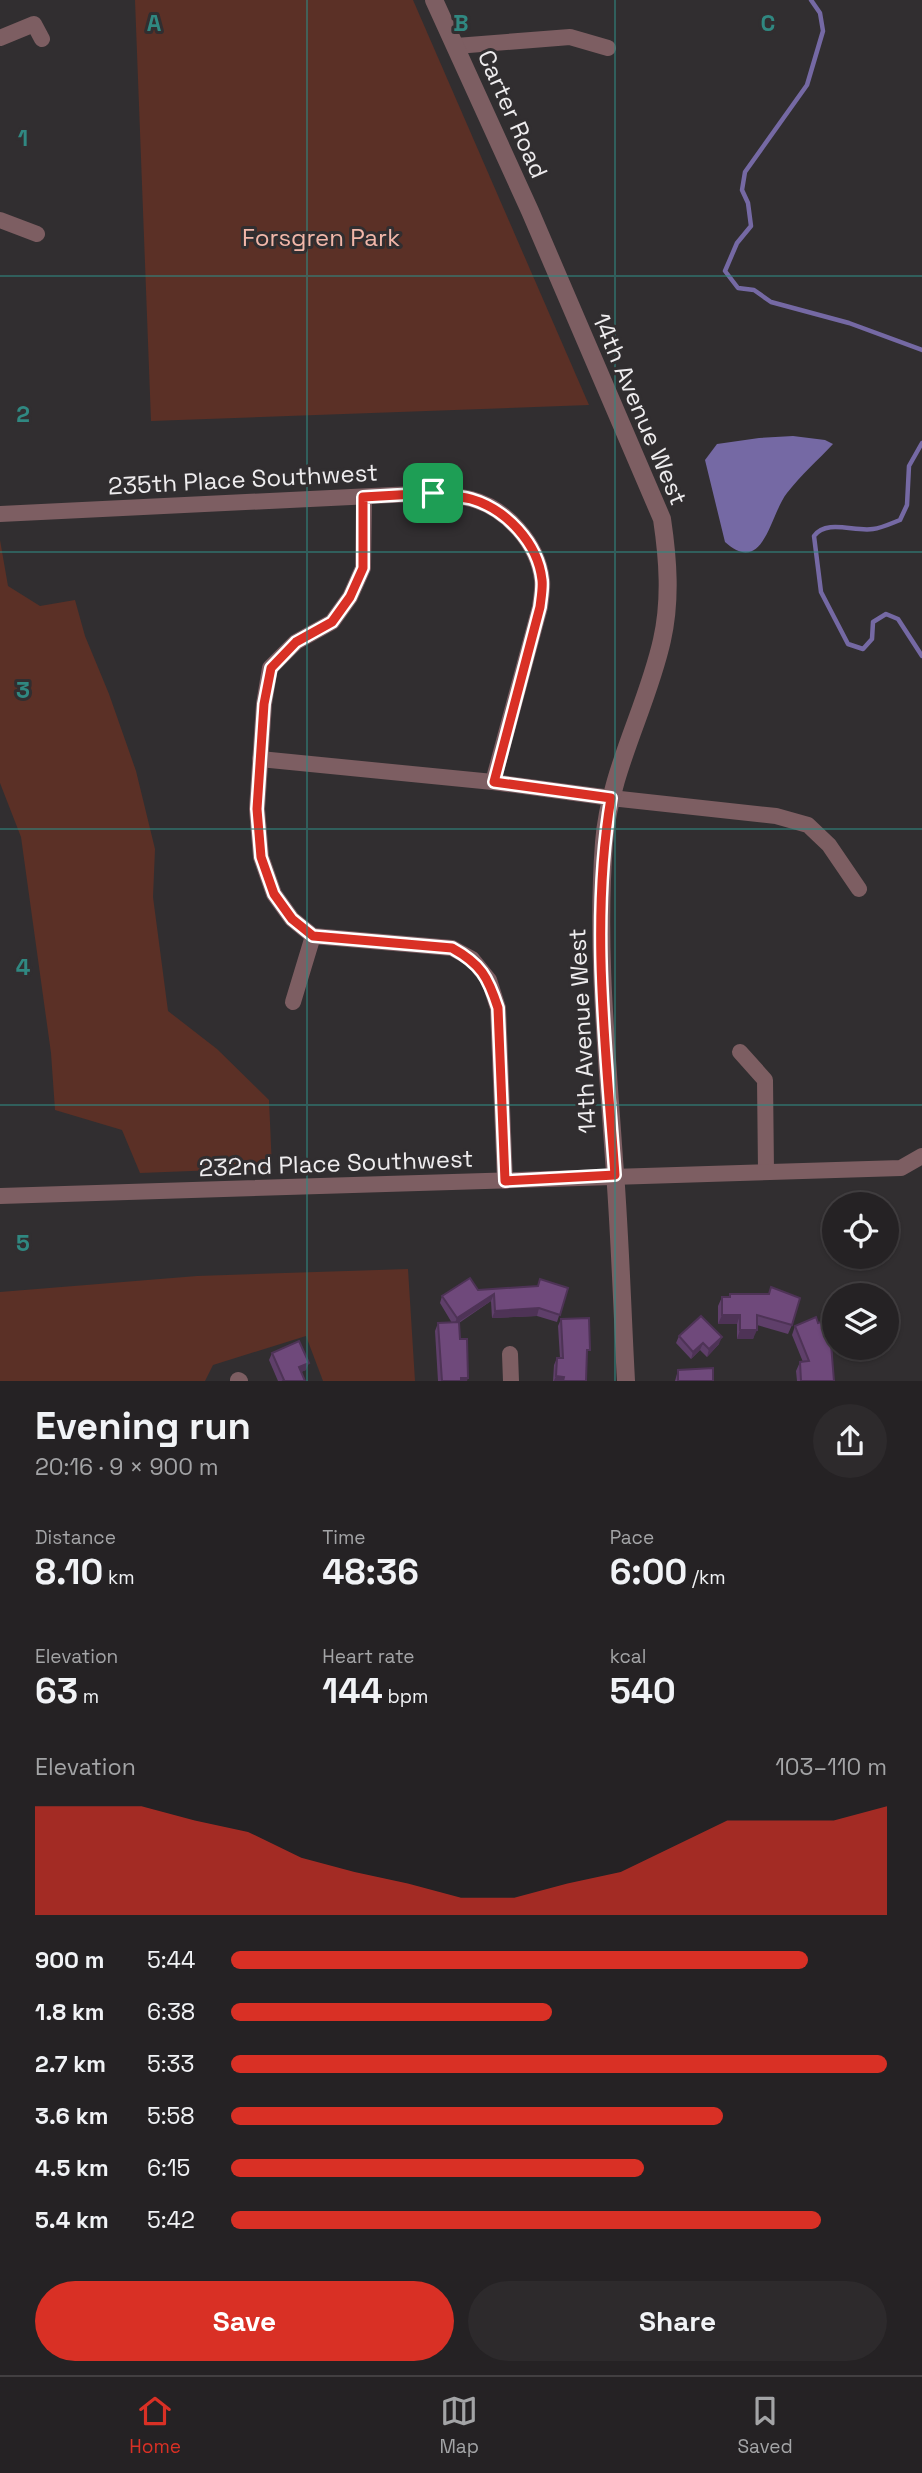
<!DOCTYPE html>
<html lang="en">
<head>
<meta charset="utf-8">
<style>
  body { margin:0; font-family:"Space Grotesk",sans-serif; background:#2d2a2c; color:#f1f3f6; height:100vh; display:flex; flex-direction:column; font-size:26px; white-space:nowrap }
  * { box-sizing:border-box; margin:0 }
  p { font-size:23px; color:#a3a4a6 }
  .icon { flex:none; width:38px; height:38px; fill:none; stroke:currentColor; stroke-width:2; stroke-linecap:round; stroke-linejoin:round }
  .map { position:relative; height:1381px; overflow:hidden }
  .drawer { display:flex; flex-direction:column; background:#252224; flex:1 }
  .drawer>* { flex:none }
  .fabs { position:absolute; left:822px; top:1192px; display:grid; gap:14px }
  .fabs a { display:grid; place-items:center; width:77px; height:77px; border-radius:50%; background:#252224; box-shadow:0 2px 5px #0004,0 0 0 2px #423f41; font-size:35px }
  .pin { position:absolute; display:grid; place-items:center; width:60px; height:60px; color:#fff; margin:-30px; border-radius:14px; box-shadow:0 4px 10px #0006 }
  .round { display:grid; place-items:center; flex:none; width:74px; height:74px; border-radius:37px; background:#2d2a2c }
  .summary { display:flex; align-items:center; justify-content:space-between; height:119px; padding:0 35px }
  h1 { font-size:38px; font-weight:700; line-height:52px }
  .metrics { display:grid; grid-template-columns:repeat(3,1fr); gap:10px; height:119px; padding:7px 35px }
  .metrics div { display:grid; align-content:center }
  .metrics b { font-size:35px; font-weight:700 }
  .metrics small { font-size:19px; font-weight:400 }
  .metrics p { font-size:19px }
  .chart { height:196px; padding:14px 35px }
  .chart p { display:flex; justify-content:space-between }
  .chart svg { width:100%; height:126px; margin-top:7px; fill:#d93025; opacity:.7 }
  .cta { display:flex; gap:14px; margin-top:auto; padding:14px 35px }
  .cta a { flex:1; height:80px; border-radius:42px; background:#d93025; color:#fff; font-size:28px; font-weight:700; line-height:80px; text-align:center }
  .cta a+a { background:#2d2a2c; color:#f1f3f6 }
  ul { padding:0 35px; list-style:none; font-size:23px }
  li { display:grid; grid-template-columns:112px 84px 1fr; align-items:center; height:52px }
  li i { height:18px; border-radius:9px; background:#d93025 }
  .tab-bar { display:flex; justify-content:space-around; align-items:center; height:98px; border-top:2px solid #423f41; background:#252224; font-size:19px; color:#a3a4a6 }
  .tab-bar a { display:grid; justify-items:center; gap:4px }
  .tab-bar .selected { color:#d93025 }
  .map>svg:first-child { display:block }
</style>
</head>
<body>
<div class="map">
<svg width="922" height="1381" viewBox="0 0 922 1381">
  <rect width="100%" height="100%" fill="#312e30"/>
  <g fill="#5b3026">
    <polygon points="135,0 413,0 589,405 151,421"/>
    <polygon points="0,540 8,586 40,606 75,600 85,636 109,694 136,771 155,849 153,897 168,1011 217,1049 269,1100 272,1168 140,1173 122,1130 55,1110 51,1053 21,837 0,783"/>
    <polygon points="408,1269 415,1381 323,1381 306,1336 213,1365 205,1381 0,1381 0,1292 197,1276"/>
  </g>
  <path fill="#7569a4" d="M 793,436 L 825,440 L 833,444 C 818,460 801,475 787,493 C 770,514 764,577 725,542 L 705,460 L 717,444 L 759,438 Z"/>
  <g fill="none" stroke-linecap="round" stroke-linejoin="round">
    <g stroke="#7569a4" stroke-width="4.5">
      <polyline points="811,0 820,13 823,31 807,85 745,172 742,190 748,203 751,226 737,243 725,271 738,288 754,290 771,302 849,323 922,350"/>
      <path d="M 922,443 L 909,466 L 907,505 L 900,520 C 892,523 882,528 873,529 C 854,532 827,519 814,536 L 821,592 L 848,644 L 863,649 L 872,639 L 873,622 L 886,614 L 898,619 L 922,656"/>
    </g>
    <g stroke="#7d5e62" stroke-width="16">
      <polyline points="0,38 34,24 42,39"/>
      <polyline points="456,46 570,37 608,48"/>
      <polyline points="0,220 37,234"/>
      <path d="M 0,514 L 433,493 C 445,495 459,496 471,499 C 506,508 538,543 542,580 C 543,588 541,598 540,607 L 493,782"/>
      <polyline points="260,759 493,782 611,798 776,816 808,825 829,845 859,889"/>
      <polyline points="313,936 292,919 274,894 261,857 257,809 264,704 270,668 296,642 332,622 350,597 363,568 364,497"/>
      <polyline points="313,936 452,948 472,959 489,980 498,1008 505,1181"/>
      <polyline points="293,1002 313,936"/>
      <polyline points="740,1052 765,1080 766,1171"/>
      <polyline points="0,1196 901,1168 922,1156"/>
      <polyline points="510,1354 511,1381"/>
      <polyline points="238,1380 240,1381"/>
    </g>
    <path stroke="#7d5e62" stroke-width="18" d="M 434,0 L 530,211 L 662,519 C 668,559 671,600 662,640 C 647,708 609,772 604,843 C 596,948 607,1054 614,1159 C 620,1233 622,1307 626,1381"/>
  </g>
  <g fill="#5f3f6a">
    <polygon points="568,1288 557,1322 537,1316 492,1318 491,1301 459,1323 460,1339 467,1381 438,1381 435,1331 438,1323 452,1323 440,1303 442,1296 478,1290"/>
    <polygon points="730,1294 792,1325 788,1334 757,1325 753,1339 737,1339 737,1324 718,1324 718,1306 722,1297 729,1297"/>
    <polygon points="561,1319 587,1357 586,1381 553,1381 554,1365 557,1358 560,1358 558,1326"/>
    <polygon points="818,1323 833,1343 832,1348 834,1381 797,1381 796,1371 800,1362 803,1362 792,1335 795,1326"/>
    <polygon points="679,1336 719,1344 707,1357 700,1350 691,1359 676,1343"/>
    <polygon points="272,1353 306,1370 301,1372 305,1381 278,1381 269,1360"/>
    <polygon points="678,1370 713,1381 675,1381"/>
  </g>
  <g fill="#4e3356">
    <polygon points="494,1294 491,1301 454,1325 457,1318"/>
    <polygon points="539,1308 537,1316 492,1318 495,1311"/>
    <polygon points="722,1315 740,1315 737,1324 718,1324"/>
    <polygon points="740,1330 757,1330 753,1339 737,1339"/>
    <polygon points="722,1337 719,1344 707,1357 709,1349"/>
    <polygon points="703,1343 700,1350 691,1359 693,1352"/>
    <polygon points="309,1363 306,1370 296,1374 299,1367"/>
    <polygon points="556,1376 564,1377 562,1381 554,1381"/>
    <polygon points="461,1378 468,1378 467,1381 460,1381"/>
  </g>
  <g fill="#6f497b" stroke="#4e3356" stroke-width="2">
    <polygon points="470,1278 478,1290 538,1286 540,1279 568,1288 560,1315 539,1308 495,1311 494,1294 457,1318 442,1296"/>
    <polygon points="771,1287 800,1298 792,1325 757,1315 757,1330 740,1330 740,1315 722,1315 722,1297 730,1297 730,1294 769,1294"/>
    <polygon points="701,1316 722,1337 709,1349 703,1343 693,1352 679,1336"/>
    <polygon points="816,1317 818,1323 824,1321 833,1343 831,1344 834,1381 801,1381 800,1362 809,1361 795,1326"/>
    <polygon points="589,1318 590,1350 587,1350 586,1381 563,1381 564,1377 556,1376 557,1358 563,1358 561,1319"/>
    <polygon points="459,1322 460,1339 467,1339 468,1378 461,1378 461,1381 442,1381 438,1323"/>
    <polygon points="299,1341 309,1363 299,1367 305,1381 283,1381 284,1380 272,1353"/>
    <polygon points="713,1368 713,1381 678,1381 678,1370"/>
  </g>
  <g fill="none" stroke-linecap="round" stroke-linejoin="round">
    <g stroke="#fff" stroke-width="14">
      <path id="route" d="M 433,493 C 446,495 459,496 471,499 C 506,509 538,543 542,580 C 543,588 541,598 540,607 L 494,782 L 611,798 C 590,922 606,1050 615,1175 L 505,1181 L 498,1008 C 488,977 481,964 452,948 L 313,936 L 292,919 L 274,894 L 261,857 L 257,809 L 264,704 L 271,668 L 296,642 L 332,622 L 350,597 L 363,568 L 363,497 Z"/>
    </g>
    <use href="#route" stroke="#d93025" stroke-width="9"/>
  </g>
  <path fill="none" stroke="#308881" stroke-width="2" stroke-opacity="0.55" d="M 307,0 L 307,1381M 615,0 L 615,1381M 0,276 L 922,276M 0,552 L 922,552M 0,829 L 922,829M 0,1105 L 922,1105"/>
  <g text-anchor="middle" dominant-baseline="central" stroke-width="6" stroke-linejoin="round" paint-order="stroke">
    <g font-size="24" fill="#eeecee" stroke="#312e30">
      <text transform="translate(513 114) rotate(66)">Carter Road</text>
      <text transform="translate(640 409) rotate(67)">14th Avenue West</text>
      <text transform="translate(243 479) rotate(-3)">235th Place Southwest</text>
      <text transform="translate(582 1031) rotate(-93)">14th Avenue West</text>
      <text transform="translate(336 1163) rotate(-2)">232nd Place Southwest</text>
    </g>
    <g font-size="24" fill="#f2b7a9" stroke="#312e30">
      <text x="321" y="237">Forsgren Park</text>
    </g>
  </g>
  <g font-size="23" text-anchor="middle" font-weight="bold" fill="#308881" stroke="#312e30" stroke-width="6" stroke-linejoin="round" paint-order="stroke">
    <text x="154" y="31">A</text>
    <text x="461" y="31">B</text>
    <text x="768" y="31">C</text>
    <text x="23" y="146">1</text>
    <text x="23" y="422">2</text>
    <text x="23" y="698">3</text>
    <text x="23" y="975">4</text>
    <text x="23" y="1251">5</text>
  </g>
</svg>
<div class="fabs">
<a><svg class="icon" aria-label="locate" viewBox="0 0 24 24"><circle cx="12" cy="12" r="6"/><path d="M12 2v4M12 18v4M2 12h4M18 12h4"/></svg></a>
<a><svg class="icon" aria-label="layers" viewBox="0 0 24 24"><path d="M12 4l9 5-9 5-9-5zM3 14l9 5 9-5"/></svg></a>
</div>
<div class="pin" style="left:433px;top:493px;background:#1e9e55"><svg class="icon" aria-label="arrive" viewBox="0 0 24 24"><path d="M6 21V4h12l-3 4 3 4H6"/></svg></div>
</div>
<section class="drawer">
<div class="summary"><div><h1>Evening run</h1><p>20:16 · 9 × 900 m</p></div><a class="round"><svg class="icon" aria-label="share" viewBox="0 0 24 24"><path d="M12 15V3M7 8l5-5 5 5M5 13v7h14v-7"/></svg></a></div>
<div class="metrics">
<div><p>Distance</p><b>8.10<small> km</small></b></div>
<div><p>Time</p><b>48:36</b></div>
<div><p>Pace</p><b>6:00<small> /km</small></b></div>
</div>
<div class="metrics">
<div><p>Elevation</p><b>63<small> m</small></b></div>
<div><p>Heart rate</p><b>144<small> bpm</small></b></div>
<div><p>kcal</p><b>540</b></div>
</div>
<div class="chart"><p><span>Elevation</span>103–110 m</p>
<svg viewBox="0 0 160 44" preserveAspectRatio="none"><path d="M0 44V6L10 6L20 6L30 11L40 15L50 24L60 29L70 33L80 38L90 38L100 33L110 29L120 20L130 11L140 11L150 11L160 6V44z"/></svg>
</div>
<ul>
<li><b>900 m</b>5:44<i style="width:88%"></i></li>
<li><b>1.8 km</b>6:38<i style="width:49%"></i></li>
<li><b>2.7 km</b>5:33<i style="width:100%"></i></li>
<li><b>3.6 km</b>5:58<i style="width:75%"></i></li>
<li><b>4.5 km</b>6:15<i style="width:63%"></i></li>
<li><b>5.4 km</b>5:42<i style="width:90%"></i></li>
</ul>
<div class="cta"><a>Save</a><a>Share</a></div>
</section>
<nav class="tab-bar">
<a class="selected"><svg class="icon" aria-label="home" viewBox="0 0 24 24"><path d="M3 11l9-7 9 7M6 9v11h12V9"/></svg>Home</a>
<a><svg class="icon" aria-label="map" viewBox="0 0 24 24"><path d="M3 6l6-2 6 2 6-2v14l-6 2-6-2-6 2zM9 4v14M15 6v14"/></svg>Map</a>
<a><svg class="icon" aria-label="saved" viewBox="0 0 24 24"><path d="M7 4h10v16l-5-4-5 4z"/></svg>Saved</a>
</nav>
</body>
</html>
